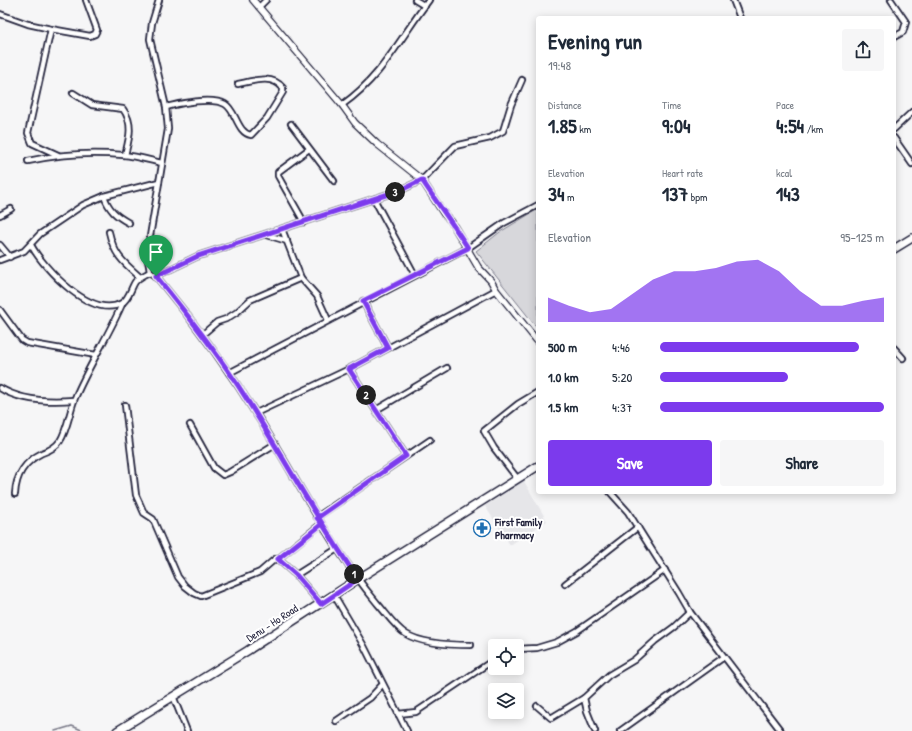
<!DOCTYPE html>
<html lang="en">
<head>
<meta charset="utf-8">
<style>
  body { margin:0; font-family:"Patrick Hand",sans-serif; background:#f6f6f7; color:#1f2937; height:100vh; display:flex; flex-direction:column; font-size:15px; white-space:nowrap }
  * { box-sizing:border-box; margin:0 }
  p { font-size:13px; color:#747a83 }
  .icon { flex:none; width:22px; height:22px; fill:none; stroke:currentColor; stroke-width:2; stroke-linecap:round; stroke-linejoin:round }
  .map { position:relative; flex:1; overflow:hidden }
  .drawer { position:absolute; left:536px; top:16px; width:360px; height:478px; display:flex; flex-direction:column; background:#fff; border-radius:4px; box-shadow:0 2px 10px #0003 }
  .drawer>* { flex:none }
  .tools { position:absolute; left:488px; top:639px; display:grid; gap:8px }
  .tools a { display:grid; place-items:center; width:36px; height:36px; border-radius:4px; background:#fff; box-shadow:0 2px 10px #0003; font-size:20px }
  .pin { position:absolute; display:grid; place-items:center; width:34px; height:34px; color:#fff; margin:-41px -17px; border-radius:50% 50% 50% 0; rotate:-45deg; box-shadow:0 0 4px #0007 }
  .pin .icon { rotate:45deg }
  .km { position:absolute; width:20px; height:20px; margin:-10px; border-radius:50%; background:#222; color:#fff; font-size:11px; line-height:20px; text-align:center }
  .round { display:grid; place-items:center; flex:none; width:42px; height:42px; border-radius:4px; background:#f6f6f7 }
  .headline { display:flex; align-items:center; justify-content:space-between; height:68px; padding:0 12px }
  h1 { font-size:22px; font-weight:700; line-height:30px }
  .metrics { display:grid; grid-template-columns:repeat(3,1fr); gap:6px; height:68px; padding:4px 12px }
  .metrics div { display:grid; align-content:center }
  .metrics b { font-size:20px; font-weight:700 }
  .metrics small { font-size:11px; font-weight:400 }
  .metrics p { font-size:11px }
  .chart { height:112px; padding:8px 12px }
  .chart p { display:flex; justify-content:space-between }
  .chart svg { width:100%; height:72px; margin-top:4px; fill:#7c3aed; opacity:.7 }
  .action { display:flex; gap:8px; margin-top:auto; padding:8px 12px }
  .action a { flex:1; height:46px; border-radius:4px; background:#7c3aed; color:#fff; font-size:16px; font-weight:700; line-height:46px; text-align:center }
  .action a+a { background:#f6f6f7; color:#1f2937 }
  ul { padding:0 12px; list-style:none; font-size:13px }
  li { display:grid; grid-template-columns:64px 48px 1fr; align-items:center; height:30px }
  li i { height:10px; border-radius:5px; background:#7c3aed }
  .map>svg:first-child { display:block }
</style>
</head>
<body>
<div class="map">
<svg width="912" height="731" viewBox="0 0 912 731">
  <rect width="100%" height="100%" fill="#f6f6f7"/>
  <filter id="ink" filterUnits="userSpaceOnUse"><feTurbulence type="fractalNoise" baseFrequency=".025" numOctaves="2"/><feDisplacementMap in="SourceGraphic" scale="8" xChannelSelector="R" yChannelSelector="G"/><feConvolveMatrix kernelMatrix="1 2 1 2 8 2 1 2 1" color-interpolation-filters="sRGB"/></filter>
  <g filter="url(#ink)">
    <polygon fill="#e6e6e9" points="524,481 547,521 510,545 485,506"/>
    <polygon fill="#d7d7db" stroke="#7c7c8b" points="538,209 538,329 476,251 500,232"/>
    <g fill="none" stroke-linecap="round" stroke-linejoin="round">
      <polyline stroke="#767685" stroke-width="1.5" points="55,731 72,726 84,731"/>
      <g stroke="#22223b" stroke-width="8">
        <g id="minor">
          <path d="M 159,0 L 152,23 L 150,39 L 166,107 L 168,129 L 147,254 L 150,272 L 156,276 C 200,329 239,384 274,443 C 307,498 336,554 377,603 C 386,613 395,627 406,634 C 422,644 452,645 471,645"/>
          <polyline points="415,0 425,6"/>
          <polyline points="733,0 740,18"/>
          <polyline points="891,0 906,22 903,32 894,37"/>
          <polyline points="259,7 266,0"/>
          <polyline points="0,14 28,24 51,29"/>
          <path d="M 73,93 L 92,105 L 123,109 C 134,124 129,139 125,155"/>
          <path d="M 342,105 C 383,76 400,38 429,0"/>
          <path d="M 166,107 C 180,103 212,97 225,104 C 236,110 237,133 251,135 L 267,118 L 283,92 L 283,88 C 272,74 253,81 238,84"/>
          <polyline points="291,124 334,181"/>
          <polyline points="894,129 912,112"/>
          <polyline points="894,138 912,164"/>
          <polyline points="58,155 32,143 28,133 51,29 90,36 95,34 97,30 86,0"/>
          <path d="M 28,161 C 60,154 91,152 123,155 C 136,156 149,160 162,163"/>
          <path d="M 104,196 C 109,210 116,216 129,223"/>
          <polyline points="374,199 415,275"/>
          <polyline points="0,215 11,209"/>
          <polyline points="304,222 278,176 278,172 309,149"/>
          <polyline points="282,229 301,278"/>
          <path d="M 109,232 C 114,255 123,262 140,277"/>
          <polyline points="267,235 287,241"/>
          <polyline points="0,245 10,257"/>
          <path d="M 31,245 C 44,269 92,320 122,303 C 129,299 131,288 135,282 C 139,277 145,275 150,272"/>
          <polyline points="0,260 24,251 40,234 83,205 104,196 159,182"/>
          <polyline points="156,276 198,256 401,190 422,180 455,146 490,138 503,131 511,105 522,80"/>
          <polyline points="363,301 388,348"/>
          <polyline points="0,310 22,340 27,343 96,355"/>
          <polyline points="203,334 217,322 226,319 237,312 250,300 301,278 317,296 328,320"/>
          <polyline points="894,348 903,358"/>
          <polyline points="349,369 406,456"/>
          <polyline points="229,373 468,248 504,223 538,205"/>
          <path d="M 0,388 C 21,401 50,402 74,400"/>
          <polyline points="125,405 136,495 144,513 153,519 178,577 185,586 194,593 201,596 260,572 275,559 278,559 296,575 321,604"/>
          <polyline points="376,410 447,368"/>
          <polyline points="256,413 349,369 496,290"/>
          <polyline points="190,425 214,468 223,475 230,472 275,444"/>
          <polyline points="517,478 494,448 484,431 518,404 538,392"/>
          <polyline points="610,492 628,512 679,593 690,612 781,731"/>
          <path d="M 15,494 C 16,475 24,462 42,453 C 48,451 56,447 60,441 C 67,431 70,410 75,398 C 89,365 109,335 123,302"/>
          <polyline points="317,517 430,440"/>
          <polyline points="278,559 321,524"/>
          <polyline points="296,575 337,549"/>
          <polyline points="565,584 638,527"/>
          <polyline points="334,595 364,646 407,731"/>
          <polyline points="517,649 537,648 557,642 577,631 665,570"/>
          <polyline points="173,696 187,731"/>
          <polyline points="537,706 551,718 584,698"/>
          <polyline points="398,714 416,712 495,659"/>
          <polyline points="336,721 370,698 382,685"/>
          <polyline points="595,731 587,711 584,698 609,675 634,660 655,641 674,627 690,612"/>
          <polyline points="620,731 724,657"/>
        </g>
      </g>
      <g stroke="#22223b" stroke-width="8">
        <polyline id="tertiary" points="253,0 342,105 355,123 377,144 422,180 444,214 451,221 478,267 491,281 496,290 538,342"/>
      </g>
      <g stroke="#22223b" stroke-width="10">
        <g id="primary">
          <polyline points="894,249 912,238"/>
          <polyline points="117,731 247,651 358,579 538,466"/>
        </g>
      </g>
      <use href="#minor" stroke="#fff" stroke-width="4.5"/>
      <use href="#tertiary" stroke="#fff" stroke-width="5.5"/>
      <use href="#primary" stroke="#fff" stroke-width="7"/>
    </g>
  </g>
  <g fill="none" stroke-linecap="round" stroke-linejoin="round" filter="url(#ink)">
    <g stroke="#fff" stroke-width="8">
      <path id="route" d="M 156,276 C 188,315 219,355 246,398 C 284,458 318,521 358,579 L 321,604 L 296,575 L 278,559 L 322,524 L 317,518 L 406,456 L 349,369 L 388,348 L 363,301 L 468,248 C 453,224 437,203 422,180 L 401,190 L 198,256 L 156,276"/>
    </g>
    <use href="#route" stroke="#7c3aed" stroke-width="5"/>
  </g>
  <defs>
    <g id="pharmacy-ring" transform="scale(0.9)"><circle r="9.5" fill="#fff" stroke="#1f6fb2" stroke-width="1.5"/><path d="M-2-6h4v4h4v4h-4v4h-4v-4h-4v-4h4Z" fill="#1f6fb2"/></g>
  </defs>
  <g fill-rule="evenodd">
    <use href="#pharmacy-ring" x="482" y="528"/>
  </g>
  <g text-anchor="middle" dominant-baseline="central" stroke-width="4" stroke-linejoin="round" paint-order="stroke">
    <g font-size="11" font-weight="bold" fill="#22223b" stroke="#fff" text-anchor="start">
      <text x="495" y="522">First Family<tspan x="495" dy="13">Pharmacy</tspan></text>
    </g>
    <g font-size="11" fill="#22223b" stroke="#fff">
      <text transform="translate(272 623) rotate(-33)">Denu - Ho Road</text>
    </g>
  </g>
</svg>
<div class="tools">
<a><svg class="icon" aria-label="locate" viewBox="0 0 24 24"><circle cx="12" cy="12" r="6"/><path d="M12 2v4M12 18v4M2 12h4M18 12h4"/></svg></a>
<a><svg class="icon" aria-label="layers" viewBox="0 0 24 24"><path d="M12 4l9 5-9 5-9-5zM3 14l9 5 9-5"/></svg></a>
</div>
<div class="pin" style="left:156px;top:276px;background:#1e9e55"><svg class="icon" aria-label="arrive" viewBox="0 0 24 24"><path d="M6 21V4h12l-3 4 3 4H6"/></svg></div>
<b class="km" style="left:354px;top:574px">1</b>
<b class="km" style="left:366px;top:395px">2</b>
<b class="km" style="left:395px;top:192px">3</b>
<section class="drawer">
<div class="headline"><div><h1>Evening run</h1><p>19:48</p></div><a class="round"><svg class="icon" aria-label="share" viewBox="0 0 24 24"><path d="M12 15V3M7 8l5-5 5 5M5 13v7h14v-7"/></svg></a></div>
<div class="metrics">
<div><p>Distance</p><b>1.85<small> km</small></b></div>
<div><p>Time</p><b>9:04</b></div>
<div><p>Pace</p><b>4:54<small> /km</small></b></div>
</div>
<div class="metrics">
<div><p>Elevation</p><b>34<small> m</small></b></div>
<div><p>Heart rate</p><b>137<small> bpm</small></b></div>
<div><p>kcal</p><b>143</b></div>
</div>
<div class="chart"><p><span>Elevation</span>95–125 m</p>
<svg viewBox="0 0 160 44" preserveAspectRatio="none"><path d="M0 44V29L10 34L20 38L30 36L40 27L50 18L60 13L70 13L80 11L90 7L100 6L110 13L120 25L130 34L140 34L150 31L160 29V44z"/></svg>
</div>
<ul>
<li><b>500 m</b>4:46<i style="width:89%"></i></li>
<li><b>1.0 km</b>5:20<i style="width:57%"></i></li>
<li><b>1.5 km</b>4:37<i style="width:100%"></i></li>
</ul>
<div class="action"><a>Save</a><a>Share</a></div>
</section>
</div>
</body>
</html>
